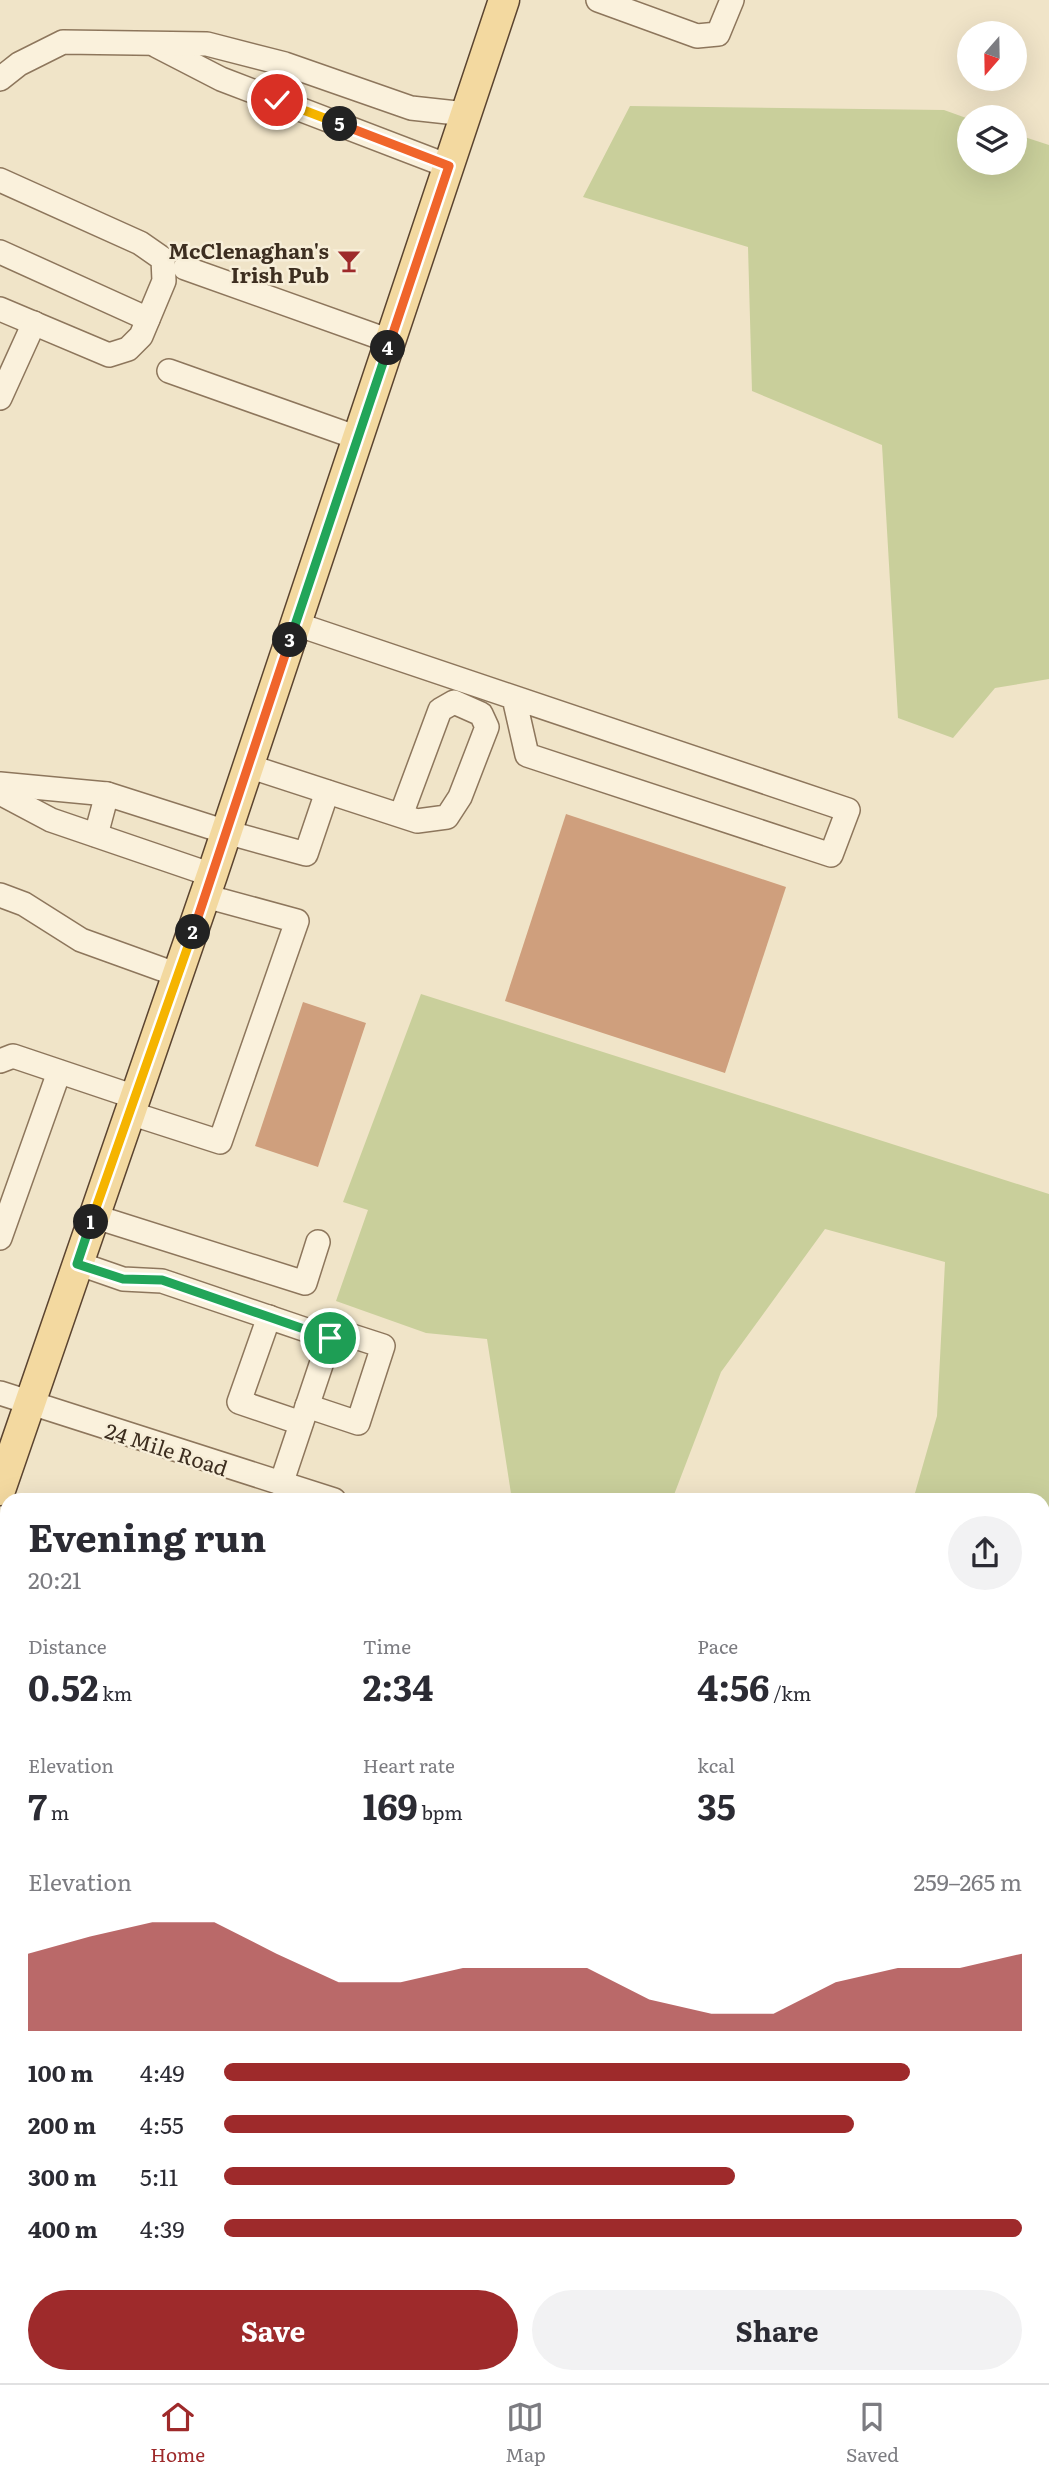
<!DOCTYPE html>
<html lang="en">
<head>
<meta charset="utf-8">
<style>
  body { margin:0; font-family:Literata,serif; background:#f2f2f3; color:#2b2b33; height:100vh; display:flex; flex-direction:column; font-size:26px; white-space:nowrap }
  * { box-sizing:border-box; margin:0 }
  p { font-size:23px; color:#7c7c81 }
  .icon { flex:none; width:38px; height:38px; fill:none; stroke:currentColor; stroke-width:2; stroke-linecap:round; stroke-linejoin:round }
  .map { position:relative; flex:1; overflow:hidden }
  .details { position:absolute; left:0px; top:1493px; width:1050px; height:891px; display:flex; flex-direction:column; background:#fff; border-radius:21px 21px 0 0; box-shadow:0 7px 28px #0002 }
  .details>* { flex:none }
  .needle { width:46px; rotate:200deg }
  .tools { position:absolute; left:957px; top:21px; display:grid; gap:14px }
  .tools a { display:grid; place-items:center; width:70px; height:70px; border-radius:50%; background:#fff; box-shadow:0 7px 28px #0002; font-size:35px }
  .pin { position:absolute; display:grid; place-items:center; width:60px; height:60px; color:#fff; margin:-30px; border:4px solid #fff; border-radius:50%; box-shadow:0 2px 7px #0007 }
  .km { position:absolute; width:35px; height:35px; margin:-18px; border-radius:50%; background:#222; color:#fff; font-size:19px; line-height:35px; text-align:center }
  .round { display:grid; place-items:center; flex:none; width:74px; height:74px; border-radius:37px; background:#f2f2f3 }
  .headline { display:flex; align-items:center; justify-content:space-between; height:119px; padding:0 28px }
  h1 { font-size:38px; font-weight:700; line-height:52px }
  .metrics { display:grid; grid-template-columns:repeat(3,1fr); gap:10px; height:119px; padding:7px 28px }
  .metrics div { display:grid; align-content:center }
  .metrics b { font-size:35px; font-weight:700 }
  .metrics small { font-size:19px; font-weight:400 }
  .metrics p { font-size:19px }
  .chart { height:196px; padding:14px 28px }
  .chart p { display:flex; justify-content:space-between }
  .chart svg { width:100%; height:126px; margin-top:7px; fill:#9e2a2b; opacity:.7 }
  .primary-button { display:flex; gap:14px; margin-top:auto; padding:14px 28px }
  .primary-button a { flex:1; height:80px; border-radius:42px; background:#9e2a2b; color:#fff; font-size:28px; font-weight:700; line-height:80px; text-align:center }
  .primary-button a+a { background:#f2f2f3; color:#2b2b33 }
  ul { padding:0 28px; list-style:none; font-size:23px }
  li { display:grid; grid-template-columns:112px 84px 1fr; align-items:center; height:52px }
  li i { height:18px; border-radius:9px; background:#9e2a2b }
  .tabs { display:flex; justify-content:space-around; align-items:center; height:98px; border-top:2px solid #e1e1e2; background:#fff; font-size:19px; color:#7c7c81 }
  .tabs a { display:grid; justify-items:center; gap:4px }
  .tabs .current { color:#9e2a2b }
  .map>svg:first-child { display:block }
</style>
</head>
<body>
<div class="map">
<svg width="1049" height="2383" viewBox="0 0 1049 2383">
  <rect width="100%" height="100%" fill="#f0e4c8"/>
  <g fill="#c9cf9b">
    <polygon points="630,106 944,110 969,119 970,163 1015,163 1015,134 1049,145 1049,679 995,688 953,738 898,718 882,445 752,391 748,247 583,197"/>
    <polygon points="421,994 1049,1194 1049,1693 1043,1691 1043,1500 913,1500 937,1416 945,1262 825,1229 721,1372 672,1500 512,1500 487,1339 426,1333 336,1301 368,1210 343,1202"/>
    <polygon points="72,2376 123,2377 141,2383 71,2383"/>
    <polygon points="150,2376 476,2376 476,2377 475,2383 144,2383"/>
  </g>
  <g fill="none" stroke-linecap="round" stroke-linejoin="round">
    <g stroke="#6f938a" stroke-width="6">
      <polyline points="1043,1656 1049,1656"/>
      <polyline points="531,2376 551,2383"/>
      <polyline points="207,2383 213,2376"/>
    </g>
  </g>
  <g fill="#cf9f7d">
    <polygon points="566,814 786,887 725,1073 505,1001"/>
    <polygon points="303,1002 366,1023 318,1167 255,1146"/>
  </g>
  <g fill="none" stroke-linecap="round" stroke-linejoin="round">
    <g stroke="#8d765c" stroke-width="26">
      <g id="minor">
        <polyline points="598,0 697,36 718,34 732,0"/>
        <polyline points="157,46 221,79 448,166"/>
        <polyline points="0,79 19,64 63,42 207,44 285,64 411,108 466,114"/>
        <polyline points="0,180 140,243 163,259 164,281 141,336 128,349 109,355 0,309"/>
        <polyline points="0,252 148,319"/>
        <polyline points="185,268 390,341"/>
        <polyline points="169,371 358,438"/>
        <polyline points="0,398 34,323"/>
        <polyline points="296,624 848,810 831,855 527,755 514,698"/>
        <polyline points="248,766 417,821 447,817 460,797 487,727 481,714 454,702 440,710 401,815"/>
        <polyline points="0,784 107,794 226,832 306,854 327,792"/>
        <polyline points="0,793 51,820 212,875"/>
        <polyline points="96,835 107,794"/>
        <polyline points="0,895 24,904 81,940 178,975"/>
        <polyline points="0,1061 13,1056 135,1097"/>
        <polyline points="130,1113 220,1142 297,921 205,896"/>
        <polyline points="93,1216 305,1283 318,1242"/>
        <polyline points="0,1238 59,1072"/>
        <polyline points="77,1263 123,1279 162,1281 330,1338 281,1484"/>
        <polyline points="269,1317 239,1402 301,1423"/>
        <polyline points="0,1393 334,1500"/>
        <polyline points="307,1406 358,1423 383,1346 349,1335 330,1338"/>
        <polyline points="1043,1714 1049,1716"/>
        <polyline points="0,2016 7,2019"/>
        <polyline points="1043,2198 1049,2180"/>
        <polyline points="1043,2334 1049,2353"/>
      </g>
    </g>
    <g stroke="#5b4430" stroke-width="33">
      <polyline id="major" points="0,1490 212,875 504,0"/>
    </g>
    <use href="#minor" stroke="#faf1dc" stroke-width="23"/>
    <use href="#major" stroke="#f3d9a0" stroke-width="30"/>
  </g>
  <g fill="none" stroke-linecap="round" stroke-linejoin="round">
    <g stroke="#fff" stroke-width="14">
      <polyline id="split-1" points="91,1222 77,1264 123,1279 162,1280 330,1338"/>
    </g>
    <g stroke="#fff" stroke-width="14">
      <polyline id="split-2" points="91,1222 193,932"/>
    </g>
    <g stroke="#fff" stroke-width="14">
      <polyline id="split-3" points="193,932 290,640"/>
    </g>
    <g stroke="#fff" stroke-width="14">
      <polyline id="split-4" points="290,640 388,348"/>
    </g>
    <g stroke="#fff" stroke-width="14">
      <polyline id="split-5" points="340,124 449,166 388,348"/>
    </g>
    <g stroke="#fff" stroke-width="14">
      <polyline id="split-6" points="277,100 340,124"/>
    </g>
    <use href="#split-1" stroke="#22a559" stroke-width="9"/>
    <use href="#split-2" stroke="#f5b400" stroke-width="9"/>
    <use href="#split-3" stroke="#f0652b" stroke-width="9"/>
    <use href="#split-4" stroke="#22a559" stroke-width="9"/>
    <use href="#split-5" stroke="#f0652b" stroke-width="9"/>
    <use href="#split-6" stroke="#f5b400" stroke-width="9"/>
  </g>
  <defs>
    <g id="bar-bare" transform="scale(1.89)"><path d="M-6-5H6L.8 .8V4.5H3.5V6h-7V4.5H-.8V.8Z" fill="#9e2a2b" stroke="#f7eed8" stroke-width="2.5" paint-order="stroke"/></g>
  </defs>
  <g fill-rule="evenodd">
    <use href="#bar-bare" x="349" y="261"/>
  </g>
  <g text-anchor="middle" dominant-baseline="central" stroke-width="5" stroke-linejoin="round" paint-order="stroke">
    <g font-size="21" font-weight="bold" fill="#3d2e20" stroke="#f7eed8" text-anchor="end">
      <text x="329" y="249">McClenaghan's<tspan x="329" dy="24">Irish Pub</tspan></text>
    </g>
    <g font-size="21" fill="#3d2e20" stroke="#f7eed8">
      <text transform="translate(167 1448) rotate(18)">24 Mile Road</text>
    </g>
  </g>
</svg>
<div class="tools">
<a><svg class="needle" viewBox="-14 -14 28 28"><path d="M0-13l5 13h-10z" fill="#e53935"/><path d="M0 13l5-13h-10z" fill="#7c7c81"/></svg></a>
<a><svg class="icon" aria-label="layers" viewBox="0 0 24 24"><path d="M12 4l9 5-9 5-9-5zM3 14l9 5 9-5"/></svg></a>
</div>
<div class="pin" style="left:330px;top:1338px;background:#1e9e55"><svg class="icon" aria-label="arrive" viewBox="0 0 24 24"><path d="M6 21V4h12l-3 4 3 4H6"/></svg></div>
<div class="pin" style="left:277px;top:100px;background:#d93025"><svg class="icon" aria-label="check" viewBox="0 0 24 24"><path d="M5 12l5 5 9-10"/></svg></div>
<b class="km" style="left:91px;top:1222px">1</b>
<b class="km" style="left:193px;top:932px">2</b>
<b class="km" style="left:290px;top:640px">3</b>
<b class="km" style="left:388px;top:348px">4</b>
<b class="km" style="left:340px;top:124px">5</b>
<section class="details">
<div class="headline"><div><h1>Evening run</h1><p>20:21</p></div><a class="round"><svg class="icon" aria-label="share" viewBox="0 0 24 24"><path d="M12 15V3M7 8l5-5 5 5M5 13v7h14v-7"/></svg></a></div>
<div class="metrics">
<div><p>Distance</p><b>0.52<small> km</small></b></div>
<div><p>Time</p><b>2:34</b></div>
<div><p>Pace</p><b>4:56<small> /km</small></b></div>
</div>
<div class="metrics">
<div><p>Elevation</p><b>7<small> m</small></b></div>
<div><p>Heart rate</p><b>169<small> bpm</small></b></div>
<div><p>kcal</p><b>35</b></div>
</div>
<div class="chart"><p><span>Elevation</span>259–265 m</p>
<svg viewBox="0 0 160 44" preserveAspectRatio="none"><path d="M0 44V17L10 11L20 6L30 6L40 17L50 27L60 27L70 22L80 22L90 22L100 33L110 38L120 38L130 27L140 22L150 22L160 17V44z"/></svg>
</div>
<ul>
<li><b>100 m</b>4:49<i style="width:86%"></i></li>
<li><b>200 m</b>4:55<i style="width:79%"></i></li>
<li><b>300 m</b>5:11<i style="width:64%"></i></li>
<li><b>400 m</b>4:39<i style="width:100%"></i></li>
</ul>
<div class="primary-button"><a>Save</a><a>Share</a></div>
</section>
</div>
<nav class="tabs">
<a class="current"><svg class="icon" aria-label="home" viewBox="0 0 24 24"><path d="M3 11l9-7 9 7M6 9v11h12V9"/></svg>Home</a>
<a><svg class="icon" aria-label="map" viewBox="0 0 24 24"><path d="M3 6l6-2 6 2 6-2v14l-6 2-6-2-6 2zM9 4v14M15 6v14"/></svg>Map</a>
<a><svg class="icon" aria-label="saved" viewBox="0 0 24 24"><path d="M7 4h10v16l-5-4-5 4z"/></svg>Saved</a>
</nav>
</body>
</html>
